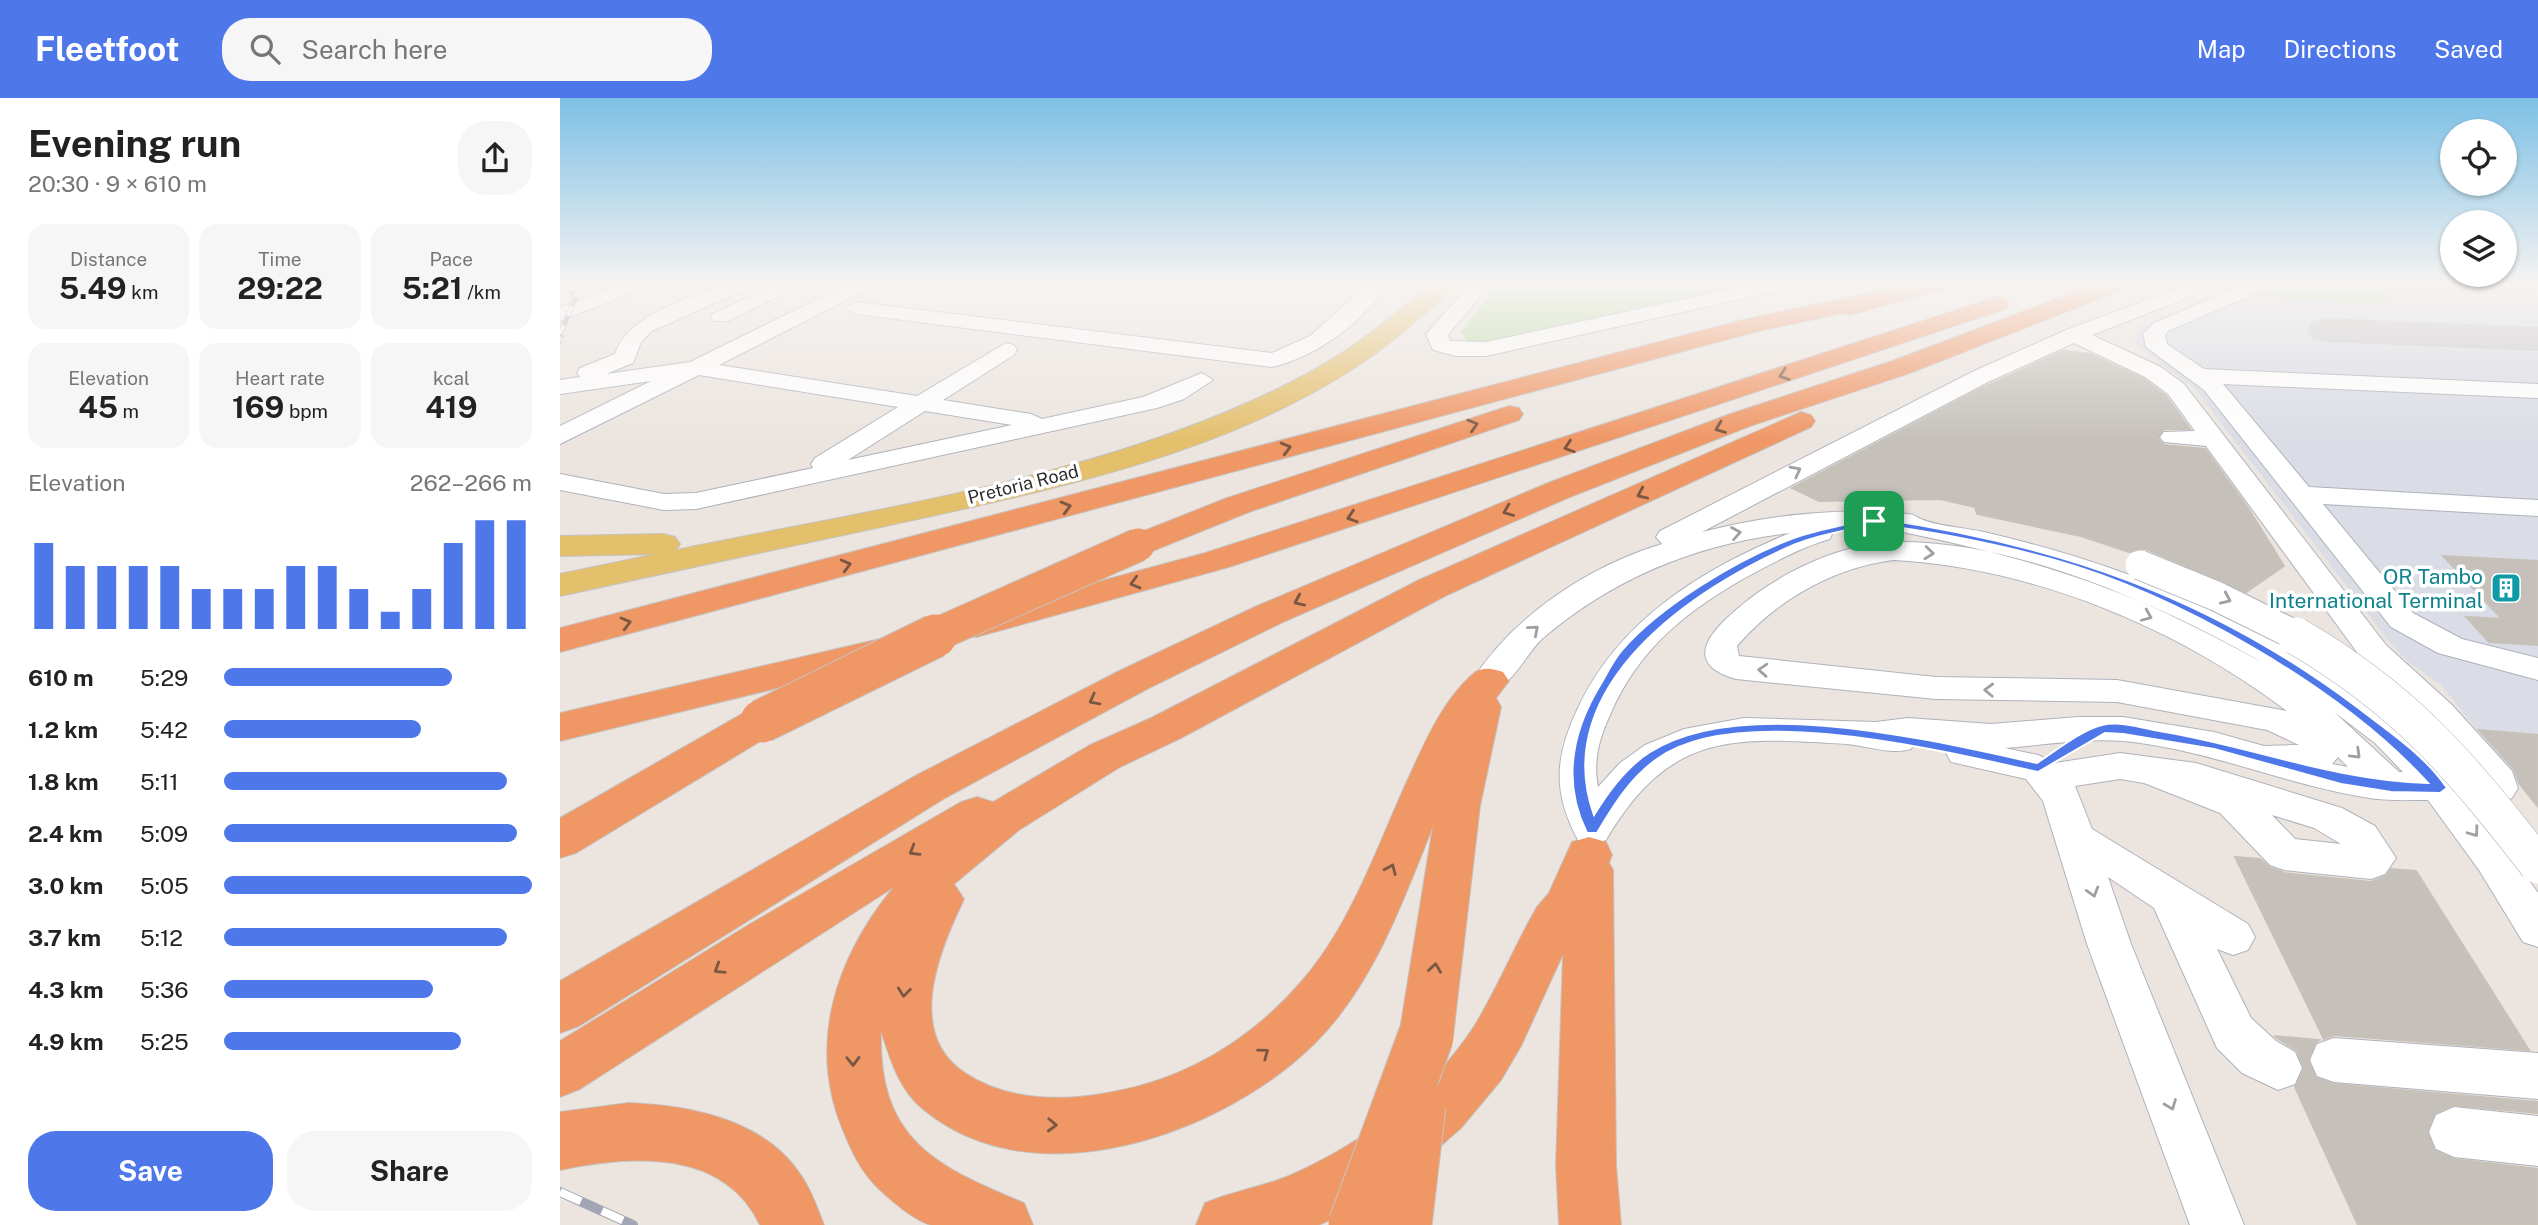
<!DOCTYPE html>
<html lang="en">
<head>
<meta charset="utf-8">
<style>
  body { margin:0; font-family:"Public Sans",sans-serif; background:#f6f6f6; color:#222; height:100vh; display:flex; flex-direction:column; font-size:26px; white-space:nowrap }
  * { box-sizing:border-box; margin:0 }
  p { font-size:23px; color:#767676 }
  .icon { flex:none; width:38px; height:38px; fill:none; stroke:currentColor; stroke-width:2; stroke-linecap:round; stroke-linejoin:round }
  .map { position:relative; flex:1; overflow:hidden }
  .side { display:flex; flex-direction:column; background:#fff; width:560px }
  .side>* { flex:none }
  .tools { position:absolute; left:1880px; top:21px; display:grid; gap:14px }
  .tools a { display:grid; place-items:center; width:77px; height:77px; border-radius:50%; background:#fff; box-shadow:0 2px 5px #0004; font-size:35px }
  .pin { position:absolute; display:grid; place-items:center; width:60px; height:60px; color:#fff; margin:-30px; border-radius:14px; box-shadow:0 4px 10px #0006 }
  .round { display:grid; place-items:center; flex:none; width:74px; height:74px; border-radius:28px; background:#f6f6f6 }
  .head { display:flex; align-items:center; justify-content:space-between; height:119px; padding:0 28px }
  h1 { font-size:38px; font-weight:700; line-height:52px }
  .metrics { display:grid; grid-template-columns:repeat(3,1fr); gap:10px; height:119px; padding:7px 28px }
  .metrics div { display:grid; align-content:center; border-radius:18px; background:#f6f6f6; text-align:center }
  .metrics b { font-size:30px; font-weight:700 }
  .metrics small { font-size:19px; font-weight:400 }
  .metrics p { font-size:19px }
  .chart { height:196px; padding:14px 28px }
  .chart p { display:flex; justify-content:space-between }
  .chart svg { width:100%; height:126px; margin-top:7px; stroke:#4e77ea; stroke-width:6 }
  .primary-button { display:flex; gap:14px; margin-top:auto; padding:14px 28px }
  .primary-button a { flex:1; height:80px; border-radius:28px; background:#4e77ea; color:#fff; font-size:28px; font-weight:700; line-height:80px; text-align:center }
  .primary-button a+a { background:#f6f6f6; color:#222 }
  ul { padding:0 28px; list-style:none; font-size:23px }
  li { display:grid; grid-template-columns:112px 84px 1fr; align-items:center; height:52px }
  li i { height:18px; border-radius:9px; background:#4e77ea }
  header { display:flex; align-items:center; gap:42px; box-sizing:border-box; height:98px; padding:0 35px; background:#4e77ea; color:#fff }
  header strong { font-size:33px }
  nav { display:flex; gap:38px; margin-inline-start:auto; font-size:24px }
  .search { width:490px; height:63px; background:#f6f6f6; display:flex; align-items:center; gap:18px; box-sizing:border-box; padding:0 24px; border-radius:28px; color:#767676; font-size:26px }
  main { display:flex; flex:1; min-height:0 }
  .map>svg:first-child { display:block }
</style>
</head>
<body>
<header>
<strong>Fleetfoot</strong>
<div class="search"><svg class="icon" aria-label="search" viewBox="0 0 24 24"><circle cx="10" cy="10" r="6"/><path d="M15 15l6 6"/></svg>Search here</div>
<nav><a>Map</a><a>Directions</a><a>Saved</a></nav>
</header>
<main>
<section class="side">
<div class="head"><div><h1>Evening run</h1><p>20:30 · 9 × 610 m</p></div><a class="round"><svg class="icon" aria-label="share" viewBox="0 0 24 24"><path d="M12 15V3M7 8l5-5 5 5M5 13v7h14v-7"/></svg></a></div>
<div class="metrics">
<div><p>Distance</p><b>5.49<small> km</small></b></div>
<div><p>Time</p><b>29:22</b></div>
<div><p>Pace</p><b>5:21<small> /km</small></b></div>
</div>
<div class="metrics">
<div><p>Elevation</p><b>45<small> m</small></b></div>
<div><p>Heart rate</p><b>169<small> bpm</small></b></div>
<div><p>kcal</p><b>419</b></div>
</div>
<div class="chart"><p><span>Elevation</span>262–266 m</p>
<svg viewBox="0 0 160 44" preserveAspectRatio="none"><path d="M5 44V14M15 44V22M25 44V22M35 44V22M45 44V22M55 44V30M65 44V30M75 44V30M85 44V22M95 44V22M105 44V30M115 44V38M125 44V30M135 44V14M145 44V6M155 44V6"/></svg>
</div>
<ul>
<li><b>610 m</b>5:29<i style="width:74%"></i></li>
<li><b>1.2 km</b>5:42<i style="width:64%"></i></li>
<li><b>1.8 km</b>5:11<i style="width:92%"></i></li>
<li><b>2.4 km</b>5:09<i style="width:95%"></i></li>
<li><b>3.0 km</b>5:05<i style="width:100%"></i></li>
<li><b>3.7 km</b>5:12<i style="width:92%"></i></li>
<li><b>4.3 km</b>5:36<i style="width:68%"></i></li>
<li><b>4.9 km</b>5:25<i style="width:77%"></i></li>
</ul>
<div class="primary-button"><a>Save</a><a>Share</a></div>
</section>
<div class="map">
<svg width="1978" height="1127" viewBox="0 0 1978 1127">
  <rect width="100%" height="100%" fill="#ece5df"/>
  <polygon fill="#dadde5" points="1682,185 1978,185 1978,709 1881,587 1847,563 1831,546 1635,291 1578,248 1574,241 1578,229"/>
  <g fill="#badda1">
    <polygon points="938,185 1158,185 1178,190 942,244 910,247 901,234"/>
    <polygon points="1723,185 1815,185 1826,194 1828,202 1811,206 1693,198"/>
  </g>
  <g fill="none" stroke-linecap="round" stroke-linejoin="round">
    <polygon fill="#c7c6ca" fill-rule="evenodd" points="1767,220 1978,229 1978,253 1767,244 1753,241 1747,232 1753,223"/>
  </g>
  <g fill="#c5c0ba" stroke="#c7c1b9" stroke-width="2">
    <polygon points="1503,253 1530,256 1584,281 1606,298 1630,331 1604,331 1598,341 1604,347 1645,351 1688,410 1724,468 1686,494 1586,451 1569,454 1521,438 1417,416 1415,409 1380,401 1259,403 1232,390 1420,291"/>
    <polygon points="1883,458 1978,463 1978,547 1929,544 1906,519 1942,521"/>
    <polygon points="1919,632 1978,637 1978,709 1959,685 1954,671"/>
    <polygon points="1675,759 1700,761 1709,769 1724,775 1811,784 1826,778 1831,771 1856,773 1969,952 1774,937 1764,941"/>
    <polygon points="1714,938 1759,942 1755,945 1748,963 1756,980 1773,986 1978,1004 1978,1015 1893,1007 1875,1015 1867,1033 1874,1052 1893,1061 1978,1071 1978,1127 1798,1127 1735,989 1744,971 1737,953"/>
  </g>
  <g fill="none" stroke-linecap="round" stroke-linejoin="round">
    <g stroke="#afb2bb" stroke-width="2">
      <g id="minor">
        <polygon points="62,185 89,185 86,189 0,223 0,210"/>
        <path d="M 168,185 L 194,185 L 191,189 L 92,233 L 81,244 L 73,265 L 46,276 L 130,264 L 290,185 L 315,185 L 312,189 L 159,267 L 357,298 L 446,245 L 454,247 L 457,252 L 454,257 L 383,302 L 471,316 L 482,321 L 583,299 L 642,275 L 653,282 L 624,301 L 597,310 L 136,411 L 104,412 L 0,392 L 0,376 L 104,396 L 136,395 L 253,370 L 251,366 L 255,360 L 338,309 L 139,277 L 0,346 L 0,328 L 91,283 L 0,296 L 0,282 L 20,279 L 17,275 L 20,270 L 55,256 C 70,214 130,201 168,185 ZM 365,313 L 452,327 L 288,362 Z"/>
        <polygon points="219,185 245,185 168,223 154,223 151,219 154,215"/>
        <path d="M 809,185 L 830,185 C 802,224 759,258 712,269 L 296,216 L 286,210 L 296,204 L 712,255 L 750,238 Z"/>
        <polygon points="911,185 931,185 888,237 890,243 926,244 1200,185 1236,185 1226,191 926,258 896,258 873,252 866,236"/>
        <polygon points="1687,185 1713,185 1710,189 1608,233 1605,237 1607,246 1644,271 1978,286 1978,300 1663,286 1749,389 1978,402 1978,418 1763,406 1853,515 1902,541 1978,560 1978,582 1878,555 1831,529 1644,292 1586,249 1583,236 1594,225"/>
        <path d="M 1630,186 L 1640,192 L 1637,196 L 1532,237 L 1601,269 L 1624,286 L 1826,547 L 1892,607 L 1952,673 L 1958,690 L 1952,700 L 1939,704 L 1912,703 L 1978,795 L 1978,849 L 1963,844 L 1919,772 L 1868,702 C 1848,702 1828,703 1809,700 C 1726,687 1648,651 1563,643 C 1524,640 1484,647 1445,650 L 1478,657 L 1495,665 L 1560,655 L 1636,665 L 1782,710 L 1815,728 L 1836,760 L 1825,776 L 1811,781 L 1724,772 L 1710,767 L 1660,715 L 1584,685 L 1560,681 L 1515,688 L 1532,731 L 1688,826 L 1695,839 L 1688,852 L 1673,857 L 1657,851 L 1691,920 L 1716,943 L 1735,954 L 1742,970 L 1735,986 L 1718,992 L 1682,975 L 1657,950 L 1594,810 L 1548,779 L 1571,846 L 1684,1127 L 1630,1127 L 1527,846 L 1483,703 L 1466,681 L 1391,664 L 1386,655 L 1390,648 L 1354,645 L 1351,651 C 1331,657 1308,648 1287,646 C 1173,639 1110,633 1046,742 L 1032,746 L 1018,742 C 992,694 995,658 1018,610 C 1059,522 1142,471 1230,435 C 1137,446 1055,479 983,540 C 962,559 949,600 917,591 L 912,583 C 953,518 1029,468 1102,446 L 1096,439 L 1100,433 L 1412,274 L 1506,232 ZM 1514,245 L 1585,279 L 1608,296 L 1635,333 L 1604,334 L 1600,339 L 1604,344 L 1646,348 L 1802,561 L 1868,623 L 1911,676 L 1888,675 C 1772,548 1588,472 1424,434 C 1407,430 1376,428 1361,421 C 1356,419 1354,416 1347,416 C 1280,409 1207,417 1142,434 L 1428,284 ZM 1332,432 C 1470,459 1582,494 1705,566 C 1596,506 1462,443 1336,444 C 1275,445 1207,481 1165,522 C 1138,548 1136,570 1176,581 L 1376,601 L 1557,604 L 1707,632 L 1739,647 L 1704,648 L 1654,634 L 1563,619 L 1518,619 L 1431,626 L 1348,620 L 1316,624 L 1184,620 L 1124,631 L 1085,647 L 1060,665 L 1038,689 C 1033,663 1039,641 1050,617 C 1079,549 1129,511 1192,476 C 1217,463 1242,449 1270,441 L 1273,433 ZM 1334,462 C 1474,470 1616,529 1727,613 L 1557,582 L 1376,579 L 1179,558 L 1177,548 C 1216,502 1275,469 1334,462 ZM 1774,614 L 1815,645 L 1843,674 L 1839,674 ZM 1778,659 L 1788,669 L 1772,666 ZM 1712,717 L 1754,730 L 1781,746 L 1735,741 Z"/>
        <polygon points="1774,940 1978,955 1978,1001 1774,984 1757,978 1750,962 1757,946"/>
        <polygon points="1894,1009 1978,1018 1978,1068 1894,1059 1876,1051 1869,1034 1876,1017"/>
      </g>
    </g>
    <g stroke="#c4c4c4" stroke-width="2">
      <path id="major" d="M 872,185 L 896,185 C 887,199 871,210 858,221 C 718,348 500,390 321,429 C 214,452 107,474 0,498 L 0,476 L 96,456 L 0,458 L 0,438 L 103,436 L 115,439 L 120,446 L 116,452 C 324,409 564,376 752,273 C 796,249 834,217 872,185 Z"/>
    </g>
    <g stroke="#c4c4c4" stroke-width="2">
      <g id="highway">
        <polygon points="1354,185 1389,185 1386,190 1290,217 1283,215 1195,234 0,554 0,530 1183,222"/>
        <polygon points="1539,185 1570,185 1567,190 1350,275 1190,328 1010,399 723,524 587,591 385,700 19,928 0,935 0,883 355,678 559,573 697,508 988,385 1170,316 1332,263"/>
        <polygon points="1437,199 1445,201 1449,206 1445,211 669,469 416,539 403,536 397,528 403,520 645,455"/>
        <polygon points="949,308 959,310 963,316 959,322 689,414 590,454 578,457 566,454 561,447 566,440 667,400"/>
        <path d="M 1241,314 L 1251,317 L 1255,323 L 1251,329 L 885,498 L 621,640 L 560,669 L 459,732 L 394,786 L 404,801 C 380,851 344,935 405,975 C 446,1002 499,1004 547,995 C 624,982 690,943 741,884 C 792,826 817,748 849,679 C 865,644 883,602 913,576 C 922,568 933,571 943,574 L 949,583 L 936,600 L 941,609 L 920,708 L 893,938 L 885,955 L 866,963 L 847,955 L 839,938 L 873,728 C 843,803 813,888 754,946 C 663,1036 474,1104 363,1011 C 339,992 330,960 321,933 C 318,1041 374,1068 464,1105 L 473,1127 C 449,1127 391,1127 371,1127 C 353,1122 332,1103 319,1091 C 301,1074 292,1054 283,1032 C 247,946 276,859 334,789 L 20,991 L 0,999 L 0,943 L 190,826 L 401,704 L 417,699 L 433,704 L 530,647 L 591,620 L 859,482 Z"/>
        <polygon points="324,540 337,543 343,552 337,561 0,643 0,615"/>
        <polygon points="202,609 217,613 223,623 217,633 16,755 0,760 0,720 187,613"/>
        <path d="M 1029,739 L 1046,744 L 1052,757 L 1049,765 L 1053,772 L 1056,1067 L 1061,1127 L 999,1127 L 996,1067 L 1003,856 L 961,948 L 941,982 L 901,1030 L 853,1072 L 801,1107 L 759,1127 L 636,1127 L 645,1105 C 673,1093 703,1089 731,1077 C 802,1046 873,993 915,927 C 938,889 955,847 977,809 L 989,795 L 1012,744 Z"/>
        <path d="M 68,1005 C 128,1007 201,1021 238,1073 C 250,1089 257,1109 264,1127 L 200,1127 C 164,1050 70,1057 0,1072 L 0,1014 Z"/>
      </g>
    </g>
    <polyline stroke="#c4c4c4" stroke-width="2.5" stroke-dasharray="3.5 2.5" stroke-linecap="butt" points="0,246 4,237"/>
    <use href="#minor" fill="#fff" fill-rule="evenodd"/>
    <use href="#major" fill="#e4bf6c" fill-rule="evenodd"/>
    <use href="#highway" fill="#f09766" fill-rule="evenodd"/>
    <g stroke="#a2a6b4" stroke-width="5">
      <g id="rail-far1">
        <polyline points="0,187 6,185"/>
        <polyline points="0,200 38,185"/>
        <polyline points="0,236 22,185"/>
      </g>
    </g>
    <g stroke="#a2a6b4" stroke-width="10">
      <polyline id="rail" points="0,1094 73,1127"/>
    </g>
    <use href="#rail-far1" stroke="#fff" stroke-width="3.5" stroke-dasharray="10" stroke-linecap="butt"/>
    <use href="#rail" stroke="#fff" stroke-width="8" stroke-dasharray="23" stroke-linecap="butt"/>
    <g stroke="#afb2bb" stroke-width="31" stroke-linecap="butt">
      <polyline id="minor-bridge-far1" points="1580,467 1656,498 1739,539"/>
    </g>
    <g stroke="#afb2bb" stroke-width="38" stroke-linecap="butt">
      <path id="minor-bridge" d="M 1736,538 C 1846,602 1901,668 1978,767"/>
    </g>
    <g stroke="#c4c4c4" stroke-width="35" stroke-linecap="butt">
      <polyline id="highway-bridge-far2" points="371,539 578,447"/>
    </g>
    <g stroke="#c4c4c4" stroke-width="45" stroke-linecap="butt">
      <polyline id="highway-bridge-far1" points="202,623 375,538"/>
    </g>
    <g stroke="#c4c4c4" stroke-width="57" stroke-linecap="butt">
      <g id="highway-bridge">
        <polyline points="796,1127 866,938"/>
        <polyline points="844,1127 858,1007"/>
      </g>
    </g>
    <use href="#minor-bridge-far1" stroke="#fff" stroke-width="29"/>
    <use href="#minor-bridge" stroke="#fff" stroke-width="37"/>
    <use href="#highway-bridge-far2" stroke="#f09766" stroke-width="33"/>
    <use href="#highway-bridge-far1" stroke="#f09766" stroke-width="43"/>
    <use href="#highway-bridge" stroke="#f09766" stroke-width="55"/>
  </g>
  <defs><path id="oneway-chevron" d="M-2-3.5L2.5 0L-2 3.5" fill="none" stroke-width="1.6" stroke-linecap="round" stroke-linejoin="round" transform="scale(1.75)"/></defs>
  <g stroke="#7a5743">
    <use href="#oneway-chevron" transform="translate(1224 277) rotate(161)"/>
    <use href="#oneway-chevron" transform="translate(913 327) rotate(-17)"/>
    <use href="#oneway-chevron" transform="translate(1160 330) rotate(159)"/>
    <use href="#oneway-chevron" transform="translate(1009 349) rotate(162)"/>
    <use href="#oneway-chevron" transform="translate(726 350) rotate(-15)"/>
    <use href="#oneway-chevron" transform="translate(1082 396) rotate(156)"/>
    <use href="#oneway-chevron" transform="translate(506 409) rotate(-15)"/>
    <use href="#oneway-chevron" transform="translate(948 413) rotate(158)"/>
    <use href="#oneway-chevron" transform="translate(792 419) rotate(162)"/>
    <use href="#oneway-chevron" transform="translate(286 467) rotate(-15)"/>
    <use href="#oneway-chevron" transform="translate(575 485) rotate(164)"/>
    <use href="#oneway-chevron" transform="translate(739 503) rotate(156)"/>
    <use href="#oneway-chevron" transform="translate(66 525) rotate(-15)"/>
    <use href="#oneway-chevron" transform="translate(534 602) rotate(152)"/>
    <use href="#oneway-chevron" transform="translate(354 753) rotate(149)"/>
    <use href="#oneway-chevron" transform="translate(831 771) rotate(-66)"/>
    <use href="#oneway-chevron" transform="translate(875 870) rotate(-82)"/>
    <use href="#oneway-chevron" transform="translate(159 871) rotate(148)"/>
    <use href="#oneway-chevron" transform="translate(344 894) rotate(96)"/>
    <use href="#oneway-chevron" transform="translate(704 955) rotate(-36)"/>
    <use href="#oneway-chevron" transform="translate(293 963) rotate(89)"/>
    <use href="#oneway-chevron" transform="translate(492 1027) rotate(2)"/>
  </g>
  <g stroke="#a0a0a0">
    <use href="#oneway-chevron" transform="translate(1236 373) rotate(-28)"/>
    <use href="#oneway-chevron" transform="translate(1176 435) rotate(-10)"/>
    <use href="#oneway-chevron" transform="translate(1369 455) rotate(6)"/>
    <use href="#oneway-chevron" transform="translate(1666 501) rotate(24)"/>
    <use href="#oneway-chevron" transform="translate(1587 518) rotate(23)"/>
    <use href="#oneway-chevron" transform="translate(974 532) rotate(-41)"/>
    <use href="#oneway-chevron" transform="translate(1203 572) rotate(-176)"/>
    <use href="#oneway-chevron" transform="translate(1429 592) rotate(-178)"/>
    <use href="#oneway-chevron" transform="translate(1796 656) rotate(44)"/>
    <use href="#oneway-chevron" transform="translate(1914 734) rotate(54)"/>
    <use href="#oneway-chevron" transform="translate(1533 794) rotate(73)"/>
    <use href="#oneway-chevron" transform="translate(1611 1007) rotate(69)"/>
  </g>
  <linearGradient id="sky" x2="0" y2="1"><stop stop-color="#7dc0e6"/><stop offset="0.54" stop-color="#f6f3f1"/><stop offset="1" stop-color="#f6f3f1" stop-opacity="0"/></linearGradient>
  <rect width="1978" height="343" fill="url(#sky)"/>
  <path fill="#4e77ea" stroke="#fff" stroke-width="2" fill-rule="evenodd" d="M 1314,420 C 1496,446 1648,497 1797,609 C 1828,633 1865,657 1887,690 L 1880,695 L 1831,694 L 1781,686 L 1654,651 L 1563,636 L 1545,635 L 1478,674 C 1386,654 1178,602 1097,661 C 1070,680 1053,708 1037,735 L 1027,735 C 1001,683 1012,632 1042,584 C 1048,573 1054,561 1062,552 C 1100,508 1176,462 1231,441 C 1257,431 1286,427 1314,420 ZM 1314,426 C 1374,434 1433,445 1491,461 C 1617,496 1780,589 1868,685 C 1777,683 1694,649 1605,634 C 1586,631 1561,622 1542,627 C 1523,631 1494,654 1477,665 C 1374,643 1183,595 1090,654 C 1066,669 1048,694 1034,717 C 988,588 1134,489 1236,446 C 1260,436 1289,432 1314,426 Z"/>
  <defs>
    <g id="building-square" transform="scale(1.575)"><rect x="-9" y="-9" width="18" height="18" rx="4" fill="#0f9aa8" stroke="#fff"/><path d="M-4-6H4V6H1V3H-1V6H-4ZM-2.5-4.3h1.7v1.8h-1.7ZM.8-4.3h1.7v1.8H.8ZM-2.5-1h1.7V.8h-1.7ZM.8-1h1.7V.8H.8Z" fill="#fff"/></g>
  </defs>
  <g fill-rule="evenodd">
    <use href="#building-square" x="1946" y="490"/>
  </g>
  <g text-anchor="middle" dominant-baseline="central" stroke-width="7" stroke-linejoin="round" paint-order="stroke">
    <g font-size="18" fill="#2c2c2c" stroke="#fff">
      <text transform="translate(463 386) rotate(-14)">Pretoria Road</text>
    </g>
    <g font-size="21" fill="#0d838f" stroke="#fff" text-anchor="end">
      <text x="1923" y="478">OR Tambo<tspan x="1923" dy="24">International Terminal</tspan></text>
    </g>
  </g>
</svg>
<div class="tools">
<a><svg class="icon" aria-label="locate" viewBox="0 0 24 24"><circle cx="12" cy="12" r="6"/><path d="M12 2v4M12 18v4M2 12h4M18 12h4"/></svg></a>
<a><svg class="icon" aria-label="layers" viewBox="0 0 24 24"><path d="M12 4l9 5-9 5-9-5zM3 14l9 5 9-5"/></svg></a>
</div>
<div class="pin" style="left:1314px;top:423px;background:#1e9e55"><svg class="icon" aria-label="arrive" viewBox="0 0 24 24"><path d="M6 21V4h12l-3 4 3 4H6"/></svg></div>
</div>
</main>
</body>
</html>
